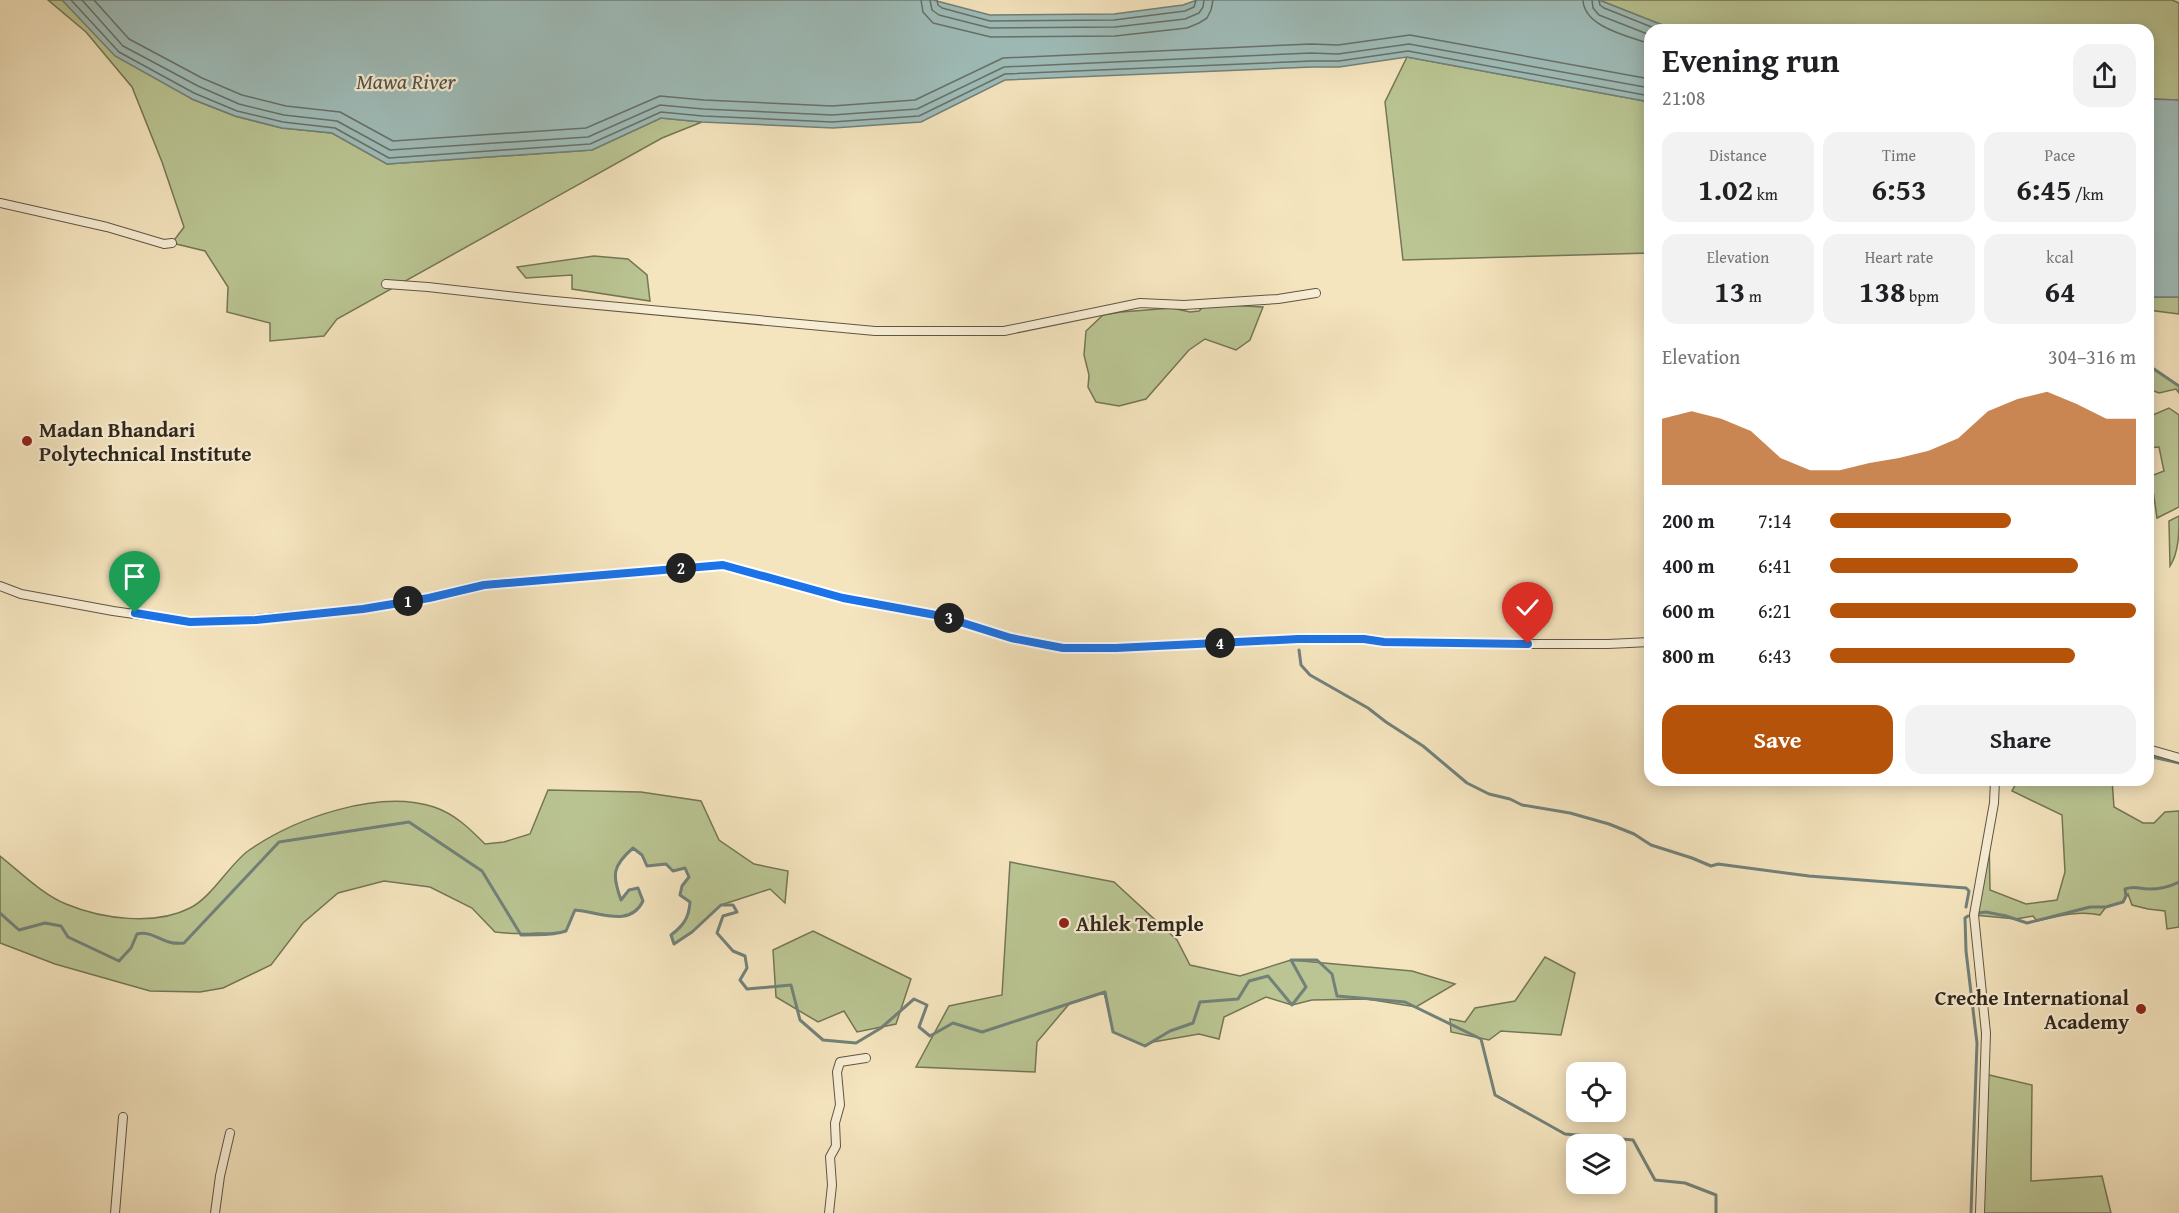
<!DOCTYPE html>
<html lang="en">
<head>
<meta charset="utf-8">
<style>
  body { margin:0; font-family:"Gentium Book Plus",serif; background:#f2f2f2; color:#202124; height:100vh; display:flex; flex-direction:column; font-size:22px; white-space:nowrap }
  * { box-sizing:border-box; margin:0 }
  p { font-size:20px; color:#757577 }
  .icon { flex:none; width:33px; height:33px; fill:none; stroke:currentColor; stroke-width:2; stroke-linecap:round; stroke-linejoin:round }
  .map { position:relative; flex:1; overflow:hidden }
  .side { position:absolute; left:1644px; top:24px; width:510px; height:762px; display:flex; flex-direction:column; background:#fff; border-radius:18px; box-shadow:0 3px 15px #0003 }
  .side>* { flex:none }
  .tools { position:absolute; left:1566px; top:1062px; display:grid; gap:12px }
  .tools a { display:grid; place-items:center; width:60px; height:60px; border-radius:12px; background:#fff; box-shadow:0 3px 15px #0003; font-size:30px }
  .pin { position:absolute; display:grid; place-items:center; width:51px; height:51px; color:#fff; margin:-62px -26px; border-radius:50% 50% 50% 0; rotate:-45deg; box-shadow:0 0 6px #0007 }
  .pin .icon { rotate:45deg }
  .km { position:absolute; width:30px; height:30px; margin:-15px; border-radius:50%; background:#222; color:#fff; font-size:16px; line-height:30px; text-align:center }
  .round { display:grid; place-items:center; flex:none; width:63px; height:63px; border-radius:18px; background:#f2f2f2 }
  .head { display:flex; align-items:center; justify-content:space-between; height:102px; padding:0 18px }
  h1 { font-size:33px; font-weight:800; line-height:45px }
  .figures { display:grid; grid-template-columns:repeat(3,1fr); gap:9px; height:102px; padding:6px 18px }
  .figures div { display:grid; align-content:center; border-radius:15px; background:#f2f2f2; text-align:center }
  .figures b { font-size:30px; font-weight:800 }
  .figures small { font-size:16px; font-weight:400 }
  .figures p { font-size:16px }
  .chart { height:168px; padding:12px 18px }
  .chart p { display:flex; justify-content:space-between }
  .chart svg { width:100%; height:108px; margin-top:6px; fill:#b45309; opacity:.7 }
  .button { display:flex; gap:12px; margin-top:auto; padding:12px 18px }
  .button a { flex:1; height:69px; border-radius:18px; background:#b45309; color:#fff; font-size:24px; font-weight:800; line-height:69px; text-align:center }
  .button a+a { background:#f2f2f2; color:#202124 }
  ul { padding:0 18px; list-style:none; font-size:20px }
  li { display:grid; grid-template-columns:96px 72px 1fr; align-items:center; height:45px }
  li i { height:15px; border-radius:8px; background:#b45309 }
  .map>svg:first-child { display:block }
</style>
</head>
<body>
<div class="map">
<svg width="2179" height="1213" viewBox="0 0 2179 1213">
  <rect width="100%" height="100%" fill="#f5e5bf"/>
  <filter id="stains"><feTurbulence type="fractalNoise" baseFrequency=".00333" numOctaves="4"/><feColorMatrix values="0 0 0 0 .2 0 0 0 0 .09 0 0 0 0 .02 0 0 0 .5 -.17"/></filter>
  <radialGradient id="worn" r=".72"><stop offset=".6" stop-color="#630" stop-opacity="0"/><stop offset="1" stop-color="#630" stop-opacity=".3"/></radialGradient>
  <g fill="#bac593" stroke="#747656" stroke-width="1.5">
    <polygon points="48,0 62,0 192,99 235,116 282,128 332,133 387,164 592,150 661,118 702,122 662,138 337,319 324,336 270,341 270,323 227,312 228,287 205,251 172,243 184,227 162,162 132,87 86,32"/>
    <polygon points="1599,0 2172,0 2179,3 2179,100 2148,99 2148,30 1675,30"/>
    <polygon points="1407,57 1650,102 1650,253 1403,260 1385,102"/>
    <polygon points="594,256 628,259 647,275 650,301 572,289 572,275 526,278 517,267"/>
    <polygon points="2148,297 2179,297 2179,314 2148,310"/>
    <polygon points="1206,304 1263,307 1250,340 1236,350 1205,339 1189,350 1146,399 1119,406 1096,402 1088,387 1089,375 1084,355 1086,331 1103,315 1121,312 1172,308 1190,312 1199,311"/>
    <polygon points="2148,365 2179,386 2179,393 2176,389 2159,393 2148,389"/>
    <polygon points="2169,408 2179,415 2179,507 2157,518 2151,476 2164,471 2159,447 2148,448 2148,414 2153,415"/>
    <path d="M 2179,516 C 2179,533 2179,552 2170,566 L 2169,521 Z"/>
    <path d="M 2018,780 L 2076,780 L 2100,784 L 2101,780 L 2112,780 L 2114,807 L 2143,823 L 2154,823 L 2165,812 L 2179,811 L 2179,927 L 2167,929 L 2165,911 L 2148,909 L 2132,905 L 2128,894 L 2123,902 L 2106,907 L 2100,915 C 2079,910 2058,916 2037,921 L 2033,916 L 2016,919 L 1974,915 L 1989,834 L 1990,890 L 2026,904 L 2057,900 L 2065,872 L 2062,815 L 2012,791 Z"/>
    <path d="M 548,790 L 641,792 L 701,801 L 719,840 L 754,864 L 788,871 L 785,903 L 770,889 L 721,905 L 692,932 L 674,944 L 671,935 C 683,926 690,918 690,902 L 680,895 L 682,886 L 689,877 L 685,868 L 673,871 L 666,864 L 647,866 L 642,855 L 633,848 C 613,865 612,875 621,899 L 629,890 L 638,888 L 643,901 C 630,928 600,911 575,910 L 566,931 C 556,935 549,933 538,933 C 523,934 510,934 495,932 L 472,908 L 430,887 L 384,881 L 338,893 L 303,923 L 271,965 L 223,988 L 200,992 L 150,991 L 55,964 L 0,943 L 0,856 C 19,871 43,895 66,904 C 102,919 155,926 190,908 C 211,898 230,864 248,851 C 295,818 378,789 434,807 C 455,814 470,829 485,844 L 504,842 L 530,834 Z"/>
    <polygon points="1010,862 1114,882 1177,940 1190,965 1240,976 1291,960 1412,971 1455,984 1416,1007 1367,999 1312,1000 1292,1005 1266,997 1224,1017 1219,1039 1199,1034 1153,1042 1145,1046 1113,1032 1104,992 1070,1003 1037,1042 1035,1072 916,1067 949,1006 1002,995"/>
    <polygon points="813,931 911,979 896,1024 857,1032 844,1011 818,1022 776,997 773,950"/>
    <polygon points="1545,957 1575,973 1561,1035 1501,1031 1489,1040 1451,1032 1450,1019 1465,1022 1475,1008 1515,1001"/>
    <polygon points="1985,1074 2032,1085 2031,1181 2102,1176 2111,1213 1980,1213"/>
  </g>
  <g fill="#9fbdba" stroke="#72817a" stroke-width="1.5">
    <polygon points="62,0 933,0 990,15 1114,14 1183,5 1197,0 1599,0 1675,30 1650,30 1650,102 1407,57 1339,67 1312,67 1005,80 921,122 833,128 702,122 661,118 592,150 387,164 332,133 282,128 235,116 192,99 115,56"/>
    <polygon points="2148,99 2179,100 2179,297 2148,297"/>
  </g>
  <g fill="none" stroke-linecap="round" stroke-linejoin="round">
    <g stroke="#67726a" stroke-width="1.5">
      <polyline points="71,0 119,52 194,93 237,111 283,122 335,128 389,158 590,144 661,112 703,116 832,122 919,116 1005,74 1312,61 1339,61 1408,51 1650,96"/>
      <polyline points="82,0 123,46 198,86 239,104 284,115 337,121 390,150 588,137 660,105 703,109 832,115 917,109 1004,67 1311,53 1338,54 1409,44 1650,88"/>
      <polyline points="94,0 129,39 202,78 242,95 286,106 340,112 393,141 586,128 660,96 704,100 832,106 915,100 1003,58 1311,44 1338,45 1410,35 1650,79"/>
      <polyline points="921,0 923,12 933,23 991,37 1115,36 1187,28 1199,23 1207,18 1211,10 1213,0"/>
      <polyline points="930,0 932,10 939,15 990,28 1115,27 1185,19 1199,13 1203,7 1204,0"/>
      <polyline points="937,0 938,5 942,8 990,21 1114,20 1185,11 1194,7 1196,0"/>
      <path d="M 1583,0 C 1584,27 1628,36 1650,44"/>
      <polyline points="1592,0 1593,8 1599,15 1650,35"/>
      <polyline points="1599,0 1600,5 1604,8 1659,30"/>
    </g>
    <g stroke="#72817a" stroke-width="3">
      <polyline points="2148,365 2179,386"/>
      <polyline points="1299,650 1301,665 1310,675 1368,708 1386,722 1423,746 1467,783 1489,794 1510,799 1522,805 1570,813 1609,824 1634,834 1651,845 1692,858 1711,866 1718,864 1809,876 1966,888 1969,891 1966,907"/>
      <polyline points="2148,756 2179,763"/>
      <path d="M 0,913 L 19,930 L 45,923 L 61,926 L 68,937 L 119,961 L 131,948 L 137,934 C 155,930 162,946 184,943 L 279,842 L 409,822 L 482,871 L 521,935 C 537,934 552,936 566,931 L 575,910 C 600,912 630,928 643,901 L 638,888 L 629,890 L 621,900 C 612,875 612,866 633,848 L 642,855 L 647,866 L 666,864 L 673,871 L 685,868 L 689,877 L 682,886 L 680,895 L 690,902 C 689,918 683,926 671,935 L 674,944 L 692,932 L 721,905 L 733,905 L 737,912 L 723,916 L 717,933 L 733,951 L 745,956 L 747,968 L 740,980 L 747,989 L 791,985 L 800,1020 L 823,1040 L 856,1043 L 881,1028 L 914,999 L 927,1005 L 919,1027 L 930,1036 L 953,1023 L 982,1032 L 1105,992 L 1113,1032 L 1145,1046 L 1170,1031 L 1193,1023 L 1200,1002 L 1238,999 L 1249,981 L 1268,976 L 1292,1005 L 1306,987 L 1291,960 L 1317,960 L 1332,974 L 1337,996 L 1405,1002 L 1481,1039 L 1495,1095 L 1565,1134 L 1633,1140 L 1655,1180 L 1685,1183 L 1716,1195 L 1716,1213"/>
      <path d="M 1978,913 L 1986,912 L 2006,916 L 2027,923 L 2090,907 L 2106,907 L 2123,902 L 2126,896 L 2125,889 C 2136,885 2138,889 2149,889 C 2160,889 2169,887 2179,882"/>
      <polyline points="1968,916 1965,918 1966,951 1977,1043 1971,1213"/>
    </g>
    <g stroke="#605643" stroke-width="10">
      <g id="street">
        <polyline points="0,203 107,227 164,244 172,243"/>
        <polyline points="386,284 428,287 544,300 875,331 1004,331 1140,303 1184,305 1278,299 1316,293"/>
        <polyline points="0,586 21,594 113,611 190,622 256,619 363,609 429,598 484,585 723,565 843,598 941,616 1011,638 1063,648 1116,648 1297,639 1364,639 1384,642 1470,644 1608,644 1650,642"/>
        <polyline points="2148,749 2179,758"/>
        <polyline points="115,1213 123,1117"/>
        <polyline points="215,1213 220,1176 230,1133"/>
        <polyline points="829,1213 832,1185 830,1157 836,1146 835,1123 840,1105 837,1072 840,1062 866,1058"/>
        <polyline points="1980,1213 1986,1033 1974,915 1994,803 1995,780"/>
      </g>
    </g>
    <use href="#street" stroke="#f8eed5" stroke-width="8"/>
  </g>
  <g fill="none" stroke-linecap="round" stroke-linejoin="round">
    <g stroke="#fff" stroke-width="12">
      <polyline id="route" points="135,613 190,622 256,620 363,609 429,598 484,585 723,565 843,598 941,616 1011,638 1063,648 1116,648 1298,639 1364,639 1384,642 1528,644"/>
    </g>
    <use href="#route" stroke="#1a73e8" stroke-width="8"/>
  </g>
  <g fill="#8f2418" stroke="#f8eed5" stroke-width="2">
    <circle cx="27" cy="441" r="6"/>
    <circle cx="1064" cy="923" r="6"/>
    <circle cx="2141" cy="1009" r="6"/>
  </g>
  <g text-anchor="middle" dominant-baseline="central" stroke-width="4.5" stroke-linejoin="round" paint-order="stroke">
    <g font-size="21" font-weight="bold" fill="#2f261a" stroke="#f8eed5" text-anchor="start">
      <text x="39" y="429">Madan Bhandari<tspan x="39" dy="24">Polytechnical Institute</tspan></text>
      <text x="1076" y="923">Ahlek Temple</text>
      <text x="2129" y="997" text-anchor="end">Creche International<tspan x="2129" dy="24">Academy</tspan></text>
    </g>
    <g font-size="22" font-style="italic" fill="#51534a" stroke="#f8eed5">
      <text x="406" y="81">Mawa River</text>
    </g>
  </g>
  <rect width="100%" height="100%" filter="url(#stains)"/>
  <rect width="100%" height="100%" fill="url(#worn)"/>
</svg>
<div class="tools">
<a><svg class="icon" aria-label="locate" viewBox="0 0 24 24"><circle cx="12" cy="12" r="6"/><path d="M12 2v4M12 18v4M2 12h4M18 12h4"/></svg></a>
<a><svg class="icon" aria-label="layers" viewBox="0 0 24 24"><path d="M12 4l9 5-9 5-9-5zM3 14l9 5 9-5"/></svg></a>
</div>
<div class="pin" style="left:135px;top:613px;background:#1e9e55"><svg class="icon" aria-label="arrive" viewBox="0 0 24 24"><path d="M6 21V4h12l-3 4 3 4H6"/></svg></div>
<div class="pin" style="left:1528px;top:644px;background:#d93025"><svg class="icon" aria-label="check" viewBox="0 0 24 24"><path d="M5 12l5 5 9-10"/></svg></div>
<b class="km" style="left:408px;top:601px">1</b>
<b class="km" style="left:681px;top:568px">2</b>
<b class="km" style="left:949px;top:618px">3</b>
<b class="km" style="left:1220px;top:643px">4</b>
<section class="side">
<div class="head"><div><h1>Evening run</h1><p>21:08</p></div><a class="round"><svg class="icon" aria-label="share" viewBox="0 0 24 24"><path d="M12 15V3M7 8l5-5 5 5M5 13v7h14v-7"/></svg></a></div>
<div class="figures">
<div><p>Distance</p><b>1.02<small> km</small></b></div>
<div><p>Time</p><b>6:53</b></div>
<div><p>Pace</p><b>6:45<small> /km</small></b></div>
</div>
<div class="figures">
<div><p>Elevation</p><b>13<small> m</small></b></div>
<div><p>Heart rate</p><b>138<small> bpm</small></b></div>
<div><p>kcal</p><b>64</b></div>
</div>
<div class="chart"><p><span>Elevation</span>304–316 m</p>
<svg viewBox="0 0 160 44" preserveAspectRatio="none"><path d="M0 44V17L10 14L20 17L30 22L40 33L50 38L60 38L70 35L80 33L90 30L100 25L110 14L120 9L130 6L140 11L150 17L160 17V44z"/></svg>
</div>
<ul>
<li><b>200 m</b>7:14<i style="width:59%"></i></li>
<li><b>400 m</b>6:41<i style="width:81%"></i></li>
<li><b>600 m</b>6:21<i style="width:100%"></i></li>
<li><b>800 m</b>6:43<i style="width:80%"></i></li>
</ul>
<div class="button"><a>Save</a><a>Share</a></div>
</section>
</div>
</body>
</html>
